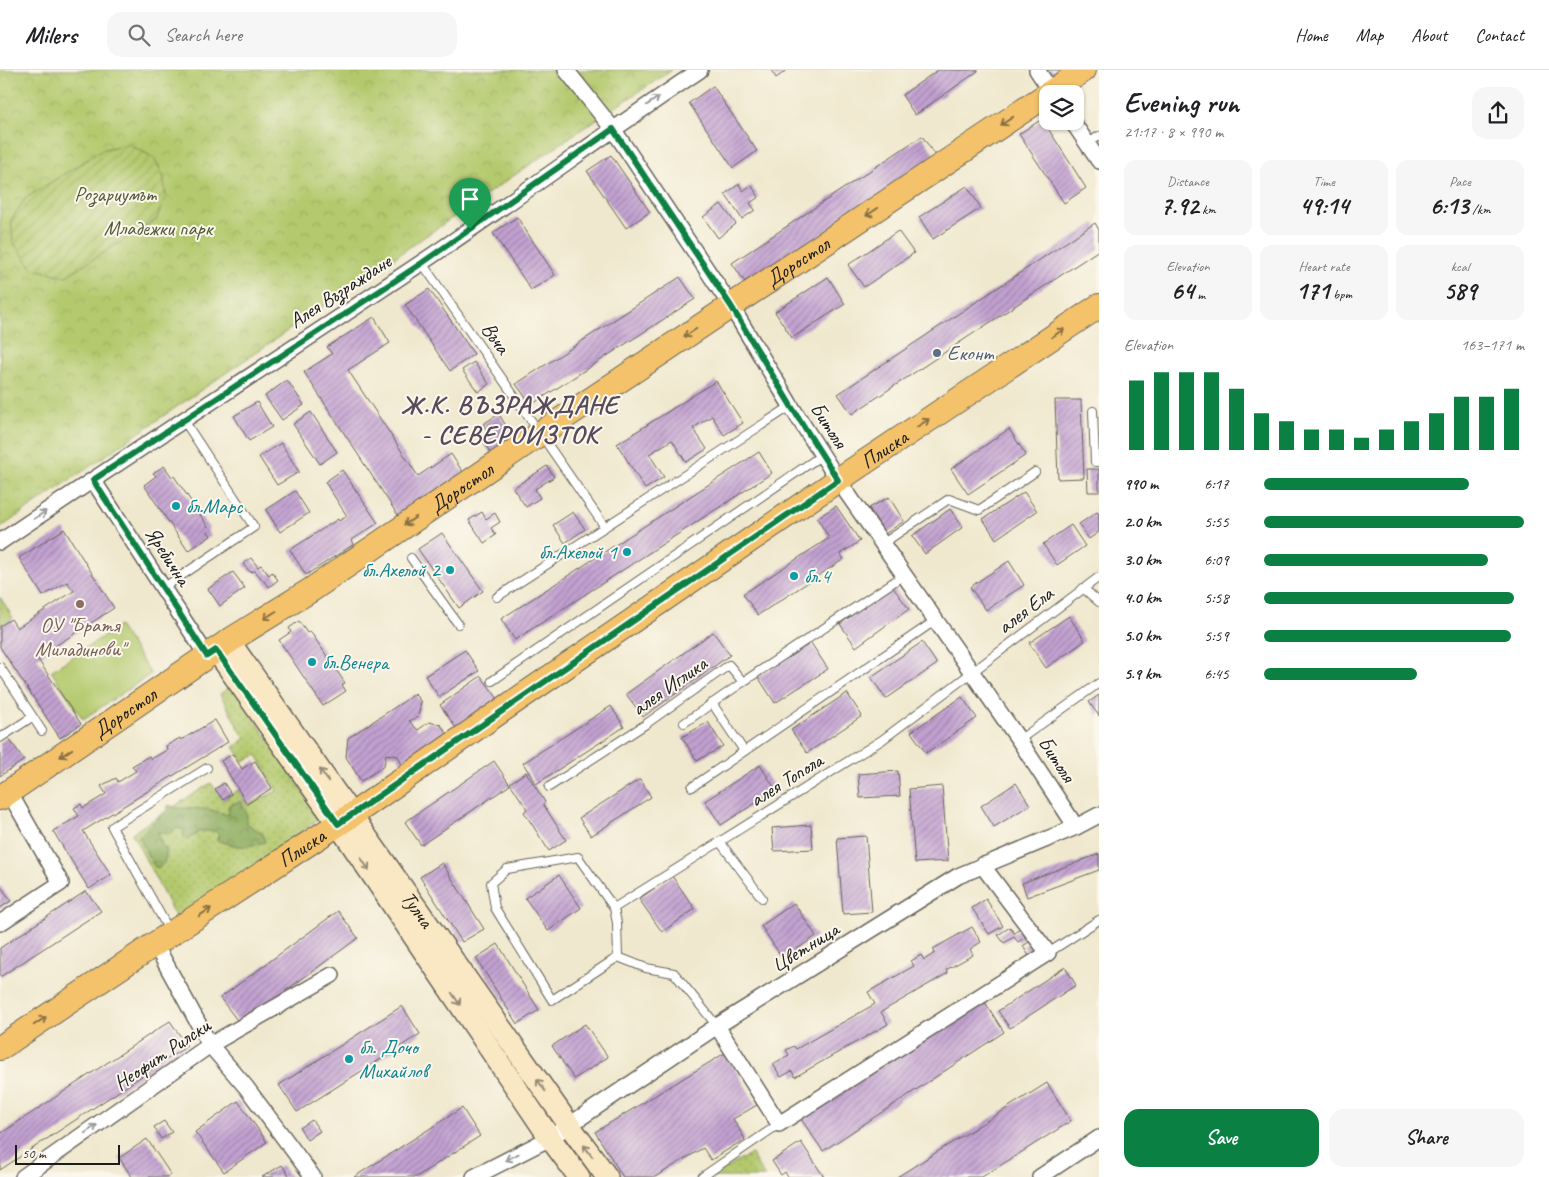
<!DOCTYPE html>
<html lang="en">
<head>
<meta charset="utf-8">
<style>
  body { margin:0; font-family:Caveat,sans-serif; background:#f6f6f6; color:#202124; height:100vh; display:flex; flex-direction:column; font-size:19px; white-space:nowrap }
  * { box-sizing:border-box; margin:0 }
  p { font-size:16px; color:#757577 }
  .icon { flex:none; width:28px; height:28px; fill:none; stroke:currentColor; stroke-width:2; stroke-linecap:round; stroke-linejoin:round }
  .map { position:relative; flex:1; overflow:hidden }
  .drawer { display:flex; flex-direction:column; background:#fff; width:450px }
  .drawer>* { flex:none }
  .controls { position:absolute; left:1039px; top:15px; display:grid; gap:10px }
  .controls a { display:grid; place-items:center; width:45px; height:45px; border-radius:10px; background:#fff; box-shadow:0 1px 4px #0004; font-size:25px }
  .scale { position:absolute; left:15px; bottom:12px; width:105px; box-sizing:border-box; padding-left:5px; border:2px solid #1c1c1c; border-top:0; font-size:14px; line-height:18px; white-space:nowrap; color:#1c1c1c; -webkit-text-stroke:4px #fbf7ec; paint-order:stroke }
  .pin { position:absolute; display:grid; place-items:center; width:42px; height:42px; color:#fff; margin:-51px -21px; border-radius:50% 50% 50% 0; rotate:-45deg; box-shadow:0 0 5px #0007 }
  .pin .icon { rotate:45deg }
  .round { display:grid; place-items:center; flex:none; width:52px; height:52px; border-radius:15px; background:#f6f6f6 }
  .summary { display:flex; align-items:center; justify-content:space-between; height:85px; padding:0 25px }
  h1 { font-size:28px; font-weight:700; line-height:38px }
  .metrics { display:grid; grid-template-columns:repeat(3,1fr); gap:8px; height:85px; padding:5px 25px }
  .metrics div { display:grid; align-content:center; border-radius:12px; background:#f6f6f6; text-align:center }
  .metrics b { font-size:25px; font-weight:700 }
  .metrics small { font-size:14px; font-weight:400 }
  .metrics p { font-size:14px }
  .chart { height:140px; padding:10px 25px }
  .chart p { display:flex; justify-content:space-between }
  .chart svg { width:100%; height:90px; margin-top:5px; stroke:#0b8043; stroke-width:6 }
  .button { display:flex; gap:10px; margin-top:auto; padding:10px 25px }
  .button a { flex:1; height:58px; border-radius:15px; background:#0b8043; color:#fff; font-size:20px; font-weight:700; line-height:58px; text-align:center }
  .button a+a { background:#f6f6f6; color:#202124 }
  ul { padding:0 25px; list-style:none; font-size:16px }
  li { display:grid; grid-template-columns:80px 60px 1fr; align-items:center; height:38px }
  li i { height:12px; border-radius:6px; background:#0b8043 }
  header { display:flex; align-items:center; gap:30px; box-sizing:border-box; height:70px; padding:0 25px; background:#fff; border-bottom:1px solid #e0e0e0 }
  header strong { font-size:24px }
  nav { display:flex; gap:28px; margin-inline-start:auto; font-size:18px }
  .search { width:350px; height:45px; background:#f6f6f6; display:flex; align-items:center; gap:12px; box-sizing:border-box; padding:0 18px; border-radius:15px; color:#757577; font-size:19px }
  main { display:flex; flex:1; min-height:0 }
  .map>svg:first-child { display:block }
</style>
</head>
<body>
<header>
<strong>Milers</strong>
<div class="search"><svg class="icon" aria-label="search" viewBox="0 0 24 24"><circle cx="10" cy="10" r="6"/><path d="M15 15l6 6"/></svg>Search here</div>
<nav><a>Home</a><a>Map</a><a>About</a><a>Contact</a></nav>
</header>
<main>
<div class="map">
<svg width="1099" height="1107" viewBox="0 0 1099 1107">
  <defs>
    <pattern id="grass-dots" width="8" height="8" patternUnits="userSpaceOnUse" patternTransform="scale(1.25)"><rect width="8" height="8" fill="#b4c96d"/><path d="M2 2h.1M6 6h.1" fill="none" stroke="#9aac5e" stroke-width="1.8" stroke-linecap="round"/></pattern>
    <pattern id="forest-crowns" width="20" height="18" patternUnits="userSpaceOnUse" patternTransform="scale(1.25)"><rect width="20" height="18" fill="#8fad60"/><path d="M2 6a3 3 0 1 1 6 0M12 15a3 3 0 1 1 6 0" fill="none" stroke="#748c4e"/></pattern>
    <pattern id="park-crowns" width="20" height="18" patternUnits="userSpaceOnUse" patternTransform="scale(1.25)"><rect width="20" height="18" fill="#b4c96d"/><path d="M2 6a3 3 0 1 1 6 0M12 15a3 3 0 1 1 6 0" fill="none" stroke="#9aac5e"/></pattern>
    <pattern id="garden-furrows" width="10" height="10" patternUnits="userSpaceOnUse" patternTransform="scale(1.25)"><rect width="10" height="10" fill="#b4c96d"/><path d="M-1 1l2-2M0 10L10 0M9 11l2-2" fill="none" stroke="#9aac5e"/></pattern>
    <pattern id="building-hatch" width="6" height="6" patternUnits="userSpaceOnUse" patternTransform="scale(1.25)"><rect width="6" height="6" fill="#c2a1d1"/><path d="M-1 1l2-2M0 6l6-6M5 7l2-2" fill="none" stroke="#9d82a9"/></pattern>
  </defs>
  <rect width="100%" height="100%" fill="#fbf7ec"/>
  <filter id="ink" filterUnits="userSpaceOnUse"><feTurbulence type="fractalNoise" baseFrequency=".02" numOctaves="2"/><feDisplacementMap in="SourceGraphic" scale="10" xChannelSelector="R" yChannelSelector="G"/><feConvolveMatrix kernelMatrix="1 2 1 2 8 2 1 2 1" color-interpolation-filters="sRGB"/></filter>
  <filter id="wash" filterUnits="userSpaceOnUse"><feTurbulence type="fractalNoise" baseFrequency=".0096" numOctaves="4" result="noise"/><feDisplacementMap in="SourceGraphic" scale="20" xChannelSelector="R" yChannelSelector="G"/><feGaussianBlur stdDeviation="1.12" result="paint"/><feColorMatrix in="noise" values="0 0 0 0 0 0 0 0 0 0 0 0 0 0 0 0 0 1.4 0 .05"/><feComposite in="paint" operator="in"/></filter>
  <g filter="url(#wash)">
    <rect width="100%" height="100%" fill="#f0e8ce"/>
    <g fill="url(#grass-dots)" stroke="#687244">
      <polygon points="233,615 320,748 178,852 132,763 211,713 223,730 238,720 247,735 277,721 257,685 243,691 234,677 245,669 220,624"/>
      <polygon points="751,1084 765,1107 711,1107"/>
    </g>
    <path fill="url(#forest-crowns)" stroke="#56643e" d="M 241,731 L 247,744 L 246,753 L 262,763 L 265,772 C 241,779 239,777 216,770 L 220,766 L 215,761 L 199,761 L 197,764 L 186,770 L 183,765 L 185,760 L 177,758 L 168,764 L 158,762 L 162,775 L 167,780 L 164,793 L 160,797 L 155,797 L 148,786 L 139,766 L 166,741 L 169,735 L 176,738 L 208,739 L 228,745 L 229,735 Z"/>
    <polygon fill="url(#park-crowns)" stroke="#687244" points="0,0 672,0 573,65 0,458"/>
    <polygon fill="url(#garden-furrows)" stroke="#687244" points="129,74 154,88 163,105 166,126 156,150 66,206 33,199 13,172 11,150 26,128 104,79"/>
    <g fill="#b4c96d" stroke="#687244">
      <polygon points="0,527 13,548 0,556"/>
      <polygon points="119,556 151,604 83,649 51,601"/>
    </g>
    <g id="blocks">
      <g fill="url(#building-hatch)">
        <polygon points="771,0 787,0 776,8"/>
        <polygon points="938,0 978,0 978,1 915,45 902,25"/>
        <polygon points="1045,0 1063,0 1050,8"/>
        <polygon points="713,16 757,81 733,98 689,33"/>
        <polygon points="1042,49 1086,118 1064,133 1019,64"/>
        <polygon points="922,66 937,88 747,215 732,193"/>
        <polygon points="611,85 650,142 626,158 587,101"/>
        <polygon points="739,114 743,121 751,115 759,127 750,133 755,140 742,149 725,124"/>
        <polygon points="967,116 981,138 933,169 919,147"/>
        <polygon points="721,134 736,154 718,168 703,147"/>
        <polygon points="517,147 555,205 531,220 493,163"/>
        <polygon points="1095,153 1099,160 1099,180 852,344 838,324"/>
        <polygon points="898,161 914,183 864,217 848,195"/>
        <polygon points="680,207 695,229 531,335 516,314"/>
        <polygon points="828,207 845,234 792,268 775,242"/>
        <polygon points="429,219 474,284 450,301 405,235"/>
        <polygon points="374,247 390,273 348,300 418,406 451,384 464,404 399,447 304,302 332,284 327,277"/>
        <polygon points="474,292 489,314 478,322 462,300"/>
        <polygon points="287,310 304,335 282,350 265,326"/>
        <polygon points="716,311 743,353 724,365 712,346 693,358 707,379 686,392 672,370 649,384 664,407 645,419 617,374"/>
        <polygon points="1055,330 1081,330 1084,408 1058,409"/>
        <polygon points="257,332 272,357 249,371 234,346"/>
        <polygon points="311,342 337,382 320,394 293,354"/>
        <polygon points="499,344 514,370 491,384 481,368 489,364 483,354"/>
        <polygon points="1009,359 1026,385 968,424 951,399"/>
        <polygon points="281,373 299,402 277,415 259,387"/>
        <polygon points="759,382 772,403 515,570 501,549"/>
        <polygon points="164,396 172,407 174,406 209,458 207,460 211,466 188,481 144,415 156,406 153,403"/>
        <polygon points="547,396 554,407 535,419 540,428 526,437 513,418"/>
        <polygon points="1087,399 1099,399 1099,422 1088,422"/>
        <polygon points="342,400 378,453 352,470 354,474 306,505 290,480 338,449 339,451 347,446 325,412"/>
        <polygon points="295,421 309,443 280,462 266,440"/>
        <polygon points="1024,422 1037,441 996,469 983,449"/>
        <polygon points="889,427 904,451 885,464 869,438"/>
        <polygon points="836,436 860,471 840,484 844,489 758,545 743,524 829,468 817,448"/>
        <polygon points="950,439 963,457 925,484 912,466"/>
        <polygon points="482,442 486,449 495,443 500,452 491,458 496,465 484,473 469,450"/>
        <polygon points="573,442 585,459 565,473 553,455"/>
        <polygon points="1097,442 1099,444 1099,462 1089,469 1079,454"/>
        <polygon points="1071,455 1085,476 1057,495 1043,474"/>
        <polygon points="64,459 114,538 37,588 81,654 60,668 0,577 0,556 11,549 17,558 74,521 67,512 43,526 19,488"/>
        <polygon points="442,463 483,521 459,538 418,479"/>
        <polygon points="251,488 258,497 261,495 269,505 272,502 278,510 269,517 255,501 250,502 243,494"/>
        <polygon points="1009,491 1024,515 986,540 970,517"/>
        <polygon points="233,502 245,518 220,536 208,519"/>
        <polygon points="892,516 909,539 856,577 840,554"/>
        <polygon points="1069,546 1085,571 1046,598 1029,573"/>
        <polygon points="299,551 307,563 310,561 345,613 342,615 346,621 323,636 279,570 291,562 289,558"/>
        <polygon points="713,562 730,585 643,647 626,624"/>
        <polygon points="922,572 937,594 886,629 871,607"/>
        <polygon points="811,573 828,599 775,633 758,607"/>
        <polygon points="465,580 479,601 439,627 425,606"/>
        <polygon points="481,606 498,629 456,658 440,635"/>
        <polygon points="847,623 862,646 807,683 791,660"/>
        <polygon points="415,624 421,632 418,647 409,651 418,660 429,652 441,655 447,664 402,695 398,686 386,684 384,696 361,711 346,687 348,668"/>
        <polygon points="1099,625 1099,646 1089,632"/>
        <polygon points="962,627 977,648 926,683 911,662"/>
        <polygon points="611,636 624,657 536,714 523,693"/>
        <polygon points="215,650 228,672 83,761 111,805 89,819 53,761 79,746 74,738 81,734 83,738 106,724 101,716 116,708 118,712 136,701 132,696 149,686 151,689 167,680 166,676 180,668 181,670"/>
        <polygon points="708,652 723,676 697,691 682,667"/>
        <polygon points="8,667 24,690 0,706 0,673"/>
        <polygon points="233,684 242,699 255,691 272,718 247,734 221,691"/>
        <polygon points="494,691 510,715 421,775 405,752"/>
        <polygon points="760,695 776,720 721,755 705,731"/>
        <polygon points="898,701 900,726 860,728 858,704"/>
        <polygon points="526,702 545,732 543,734 566,770 549,781 524,742 527,739 510,713"/>
        <polygon points="640,709 651,727 591,766 579,748"/>
        <polygon points="224,713 231,724 223,730 215,719"/>
        <polygon points="1016,713 1030,735 994,757 981,736"/>
        <polygon points="942,716 948,791 915,793 909,719"/>
        <polygon points="811,755 813,779 774,781 772,758"/>
        <polygon points="866,766 872,842 843,844 837,768"/>
        <polygon points="1099,784 1099,800 1027,827 1022,813"/>
        <polygon points="442,793 484,859 462,872 420,807"/>
        <polygon points="559,805 581,838 548,861 525,828"/>
        <polygon points="672,806 695,839 662,862 639,829"/>
        <polygon points="0,815 11,831 0,838"/>
        <polygon points="86,821 101,841 0,907 0,878"/>
        <polygon points="986,829 1003,856 989,864 972,838"/>
        <polygon points="794,833 816,866 783,889 761,856"/>
        <polygon points="338,841 358,868 240,954 220,928"/>
        <polygon points="972,857 981,872 970,879 973,885 946,900 948,903 881,942 888,954 795,1007 792,1001 781,1007 773,994 789,985 786,980 794,976 796,979 875,934 868,922 914,896 911,891 921,885 924,890 935,883 933,879"/>
        <polygon points="1010,857 1014,863 1023,857 1029,865 1018,872 1014,867 1004,873 998,865"/>
        <polygon points="1032,870 1039,879 1029,886 1023,876"/>
        <polygon points="498,874 539,940 517,954 476,888"/>
        <polygon points="1065,897 1076,915 1010,958 998,941"/>
        <polygon points="983,929 1004,962 823,1081 801,1049"/>
        <polygon points="402,936 420,964 297,1042 279,1015"/>
        <polygon points="170,951 187,976 0,1100 0,1064"/>
        <polygon points="585,954 608,987 574,1009 552,976"/>
        <polygon points="725,983 757,1035 733,1049 745,1069 711,1090 703,1078 655,1107 623,1107 595,1062"/>
        <polygon points="1047,1013 1071,1051 982,1107 897,1107"/>
        <polygon points="238,1031 267,1072 224,1102 195,1062"/>
        <polygon points="462,1038 480,1066 416,1107 354,1107"/>
        <polygon points="312,1050 320,1061 307,1070 300,1058"/>
        <polygon points="164,1051 172,1062 161,1069 154,1057"/>
        <polygon points="147,1069 171,1105 167,1107 132,1107 119,1088"/>
        <polygon points="801,1072 824,1107 788,1107 785,1102 781,1105 772,1091"/>
        <polygon points="282,1095 290,1107 262,1107"/>
      </g>
    </g>
  </g>
  <g filter="url(#ink)">
    <use href="#blocks" fill-opacity="0" stroke="#66635a" stroke-width="1"/>
    <g fill="none" stroke-linecap="round" stroke-linejoin="round">
      <g stroke="#66635a" stroke-width="10">
        <g id="service">
          <polyline points="1087,74 1099,66"/>
          <polyline points="422,193 605,457"/>
          <polyline points="1093,341 1095,392 1099,392"/>
          <polyline points="882,474 949,429 979,440 1035,402"/>
          <polyline points="411,488 458,554"/>
          <polyline points="163,518 254,457 183,349"/>
          <polyline points="1083,518 1099,532"/>
          <polyline points="497,527 791,336"/>
          <polyline points="0,597 42,661"/>
          <polyline points="492,611 822,385"/>
          <polyline points="712,633 744,681"/>
          <polyline points="684,653 743,612"/>
          <polyline points="0,668 32,647"/>
          <polyline points="1019,670 1099,613"/>
          <polyline points="549,717 646,654 729,595 743,612 904,505"/>
          <polyline points="692,717 936,550"/>
          <polyline points="720,772 762,828"/>
          <polyline points="614,838 578,787 507,799 491,813 495,838 552,930 618,887 617,853 614,838 882,670 1099,507"/>
          <polyline points="170,862 112,757 207,698"/>
          <polyline points="1048,883 1099,850"/>
          <polyline points="618,887 646,898 674,903 717,956"/>
          <polyline points="702,1107 779,1054"/>
        </g>
      </g>
      <g stroke="#66635a" stroke-width="18">
        <g id="minor">
          <polyline points="566,0 613,59 731,236 791,336 838,410 1019,670 1076,757"/>
          <polyline points="1037,0 1053,24"/>
          <polyline points="1072,51 1099,91"/>
          <polyline points="93,410 207,586"/>
          <path d="M 0,472 C 139,378 281,287 421,193 C 515,130 606,63 700,0"/>
          <polyline points="0,853 61,813 9,722"/>
          <polyline points="155,874 210,975 246,1017 313,1107"/>
          <polyline points="717,956 779,1054 1048,883 982,795"/>
          <polyline points="23,1107 210,975 332,905"/>
          <polyline points="474,1107 550,1068 717,956 958,806 1076,757 1099,745"/>
          <polyline points="1040,1107 1099,1068"/>
        </g>
      </g>
      <g stroke="#66635a" stroke-width="24">
        <g id="secondary">
          <path id="s1" d="M 229,571 L 569,1055 L 607,1107"/>
          <polyline points="216,580 338,754 550,1068 579,1107"/>
        </g>
      </g>
      <g stroke="#66635a" stroke-width="26">
        <g id="primary">
          <polyline points="1048,24 1084,0"/>
          <path id="s2" d="M 0,728 L 229,571 L 311,520 L 541,363 L 1048,24"/>
          <path id="s3" d="M 0,978 L 155,874 L 352,745 L 508,636 L 838,410 L 1099,236"/>
        </g>
      </g>
      <use href="#service" stroke="#fff" stroke-width="8"/>
      <use href="#minor" stroke="#fff" stroke-width="15"/>
      <use href="#secondary" stroke="#fae7c3" stroke-width="21"/>
      <use href="#primary" stroke="#f3c26a" stroke-width="24"/>
    </g>
    <defs><path id="oneway-shaft" d="M-6 0H5M1.5-3L5.5 0L1.5 3" fill="none" stroke-width="1.6" stroke-linecap="round" stroke-linejoin="round" transform="scale(1.25)"/></defs>
    <g stroke="#999">
      <use href="#oneway-shaft" transform="translate(653 31) rotate(-34)"/>
      <use href="#oneway-shaft" transform="translate(40 445) rotate(-34)"/>
      <use href="#oneway-shaft" transform="translate(91 1059) rotate(-35)"/>
      <use href="#oneway-shaft" transform="translate(512 1087) rotate(153)"/>
    </g>
    <g stroke="#886f43">
      <use href="#oneway-shaft" transform="translate(1007 51) rotate(146)"/>
      <use href="#oneway-shaft" transform="translate(872 142) rotate(146)"/>
      <use href="#oneway-shaft" transform="translate(690 263) rotate(146)"/>
      <use href="#oneway-shaft" transform="translate(1058 263) rotate(-34)"/>
      <use href="#oneway-shaft" transform="translate(923 353) rotate(-34)"/>
      <use href="#oneway-shaft" transform="translate(410 451) rotate(146)"/>
      <use href="#oneway-shaft" transform="translate(270 545) rotate(148)"/>
      <use href="#oneway-shaft" transform="translate(66 683) rotate(146)"/>
      <use href="#oneway-shaft" transform="translate(205 842) rotate(-33)"/>
      <use href="#oneway-shaft" transform="translate(40 951) rotate(-34)"/>
    </g>
    <g stroke="#968c78">
      <use href="#oneway-shaft" transform="translate(324 705) rotate(-125)"/>
      <use href="#oneway-shaft" transform="translate(365 794) rotate(56)"/>
      <use href="#oneway-shaft" transform="translate(456 929) rotate(56)"/>
      <use href="#oneway-shaft" transform="translate(541 1015) rotate(-125)"/>
      <use href="#oneway-shaft" transform="translate(588 1081) rotate(-126)"/>
    </g>
  </g>
  <g fill="none" stroke-linecap="round" stroke-linejoin="round" filter="url(#ink)">
    <g stroke="#fff" stroke-width="10">
      <polygon id="route" points="613,59 731,236 791,336 838,410 338,754 216,580 207,586 93,410 422,193"/>
    </g>
    <use href="#route" stroke="#0b8043" stroke-width="6"/>
  </g>
  <circle fill="#5c6f8a" stroke="#fbf7ec" stroke-width="2" cx="937" cy="283" r="5"/>
  <g fill="#0f9aa8" stroke="#fbf7ec" stroke-width="2">
    <circle cx="176" cy="436" r="5"/>
    <circle cx="627" cy="482" r="5"/>
    <circle cx="450" cy="500" r="5"/>
    <circle cx="794" cy="506" r="5"/>
    <circle cx="312" cy="592" r="5"/>
    <circle cx="349" cy="989" r="5"/>
  </g>
  <circle fill="#8d6e63" stroke="#fbf7ec" stroke-width="2" cx="80" cy="534" r="5"/>
  <g text-anchor="middle" dominant-baseline="central" stroke-width="4" stroke-linejoin="round" paint-order="stroke">
    <g font-size="21" fill="#515938" stroke="#fbf7ec">
      <text x="115" y="124">Розариумът</text>
      <text x="158" y="158">Младежки парк</text>
    </g>
    <g font-size="21" fill="#1c1c1c" stroke="#fbf7ec">
      <text stroke="none"><textPath href="#s2" startOffset="961">Доростол</textPath></text>
      <text transform="translate(340 221) rotate(-33)">Алея Възраждане</text>
      <text transform="translate(496 268) rotate(55)">Въча</text>
      <text transform="translate(829 355) rotate(57)">Битоля</text>
      <text stroke="none"><textPath href="#s3" startOffset="1068">Плиска</textPath></text>
      <text stroke="none"><textPath href="#s2" startOffset="556">Доростол</textPath></text>
      <text transform="translate(168 486) rotate(57)">Яребична</text>
      <text transform="translate(1025 540) rotate(-37)">алея Ела</text>
      <text transform="translate(669 616) rotate(-35)">алея Иглика</text>
      <text stroke="none"><textPath href="#s2" startOffset="151">Доростол</textPath></text>
      <text transform="translate(1057 689) rotate(57)">Битоля</text>
      <text transform="translate(786 710) rotate(-32)">алея Топола</text>
      <text stroke="none"><textPath href="#s3" startOffset="362">Плиска</textPath></text>
      <text stroke="none"><textPath href="#s1" startOffset="328">Тулча</textPath></text>
      <text transform="translate(805 877) rotate(-32)">Цветница</text>
      <text transform="translate(162 984) rotate(-34)">Неофит Рилски</text>
    </g>
    <g font-size="21" fill="#4e5e75" stroke="#fbf7ec" text-anchor="start">
      <text x="947" y="283">Еконт</text>
    </g>
    <g font-size="21" fill="#0d838f" stroke="#fbf7ec" text-anchor="start">
      <text x="186" y="436">бл.Марс</text>
      <text x="617" y="482" text-anchor="end">бл.Ахелой 1</text>
      <text x="440" y="500" text-anchor="end">бл.Ахелой 2</text>
      <text x="804" y="506">бл.4</text>
      <text x="322" y="592">бл.Венера</text>
      <text x="359" y="977">бл. Дочо<tspan x="359" dy="24">Михайлов</tspan></text>
    </g>
    <g font-size="21" fill="#785e54" stroke="#fbf7ec">
      <text x="80" y="555">ОУ "Братя<tspan x="80" dy="24">Миладинови"</tspan></text>
    </g>
    <g font-size="26" font-weight="bold" letter-spacing="1" fill="#564b5b" stroke="#fbf7ec">
      <text x="510" y="334">Ж.К. ВЪЗРАЖДАНЕ<tspan x="510" dy="30">- СЕВЕРОИЗТОК</tspan></text>
    </g>
  </g>
</svg>
<div class="controls">
<a><svg class="icon" aria-label="layers" viewBox="0 0 24 24"><path d="M12 4l9 5-9 5-9-5zM3 14l9 5 9-5"/></svg></a>
</div>
<div class="scale">50 m</div>
<div class="pin" style="left:470px;top:159px;background:#1e9e55"><svg class="icon" aria-label="arrive" viewBox="0 0 24 24"><path d="M6 21V4h12l-3 4 3 4H6"/></svg></div>
</div>
<section class="drawer">
<div class="summary"><div><h1>Evening run</h1><p>21:17 · 8 × 990 m</p></div><a class="round"><svg class="icon" aria-label="share" viewBox="0 0 24 24"><path d="M12 15V3M7 8l5-5 5 5M5 13v7h14v-7"/></svg></a></div>
<div class="metrics">
<div><p>Distance</p><b>7.92<small> km</small></b></div>
<div><p>Time</p><b>49:14</b></div>
<div><p>Pace</p><b>6:13<small> /km</small></b></div>
</div>
<div class="metrics">
<div><p>Elevation</p><b>64<small> m</small></b></div>
<div><p>Heart rate</p><b>171<small> bpm</small></b></div>
<div><p>kcal</p><b>589</b></div>
</div>
<div class="chart"><p><span>Elevation</span>163–171 m</p>
<svg viewBox="0 0 160 44" preserveAspectRatio="none"><path d="M5 44V10M15 44V6M25 44V6M35 44V6M45 44V14M55 44V26M65 44V30M75 44V34M85 44V34M95 44V38M105 44V34M115 44V30M125 44V26M135 44V18M145 44V18M155 44V14"/></svg>
</div>
<ul>
<li><b>990 m</b>6:17<i style="width:79%"></i></li>
<li><b>2.0 km</b>5:55<i style="width:100%"></i></li>
<li><b>3.0 km</b>6:09<i style="width:86%"></i></li>
<li><b>4.0 km</b>5:58<i style="width:96%"></i></li>
<li><b>5.0 km</b>5:59<i style="width:95%"></i></li>
<li><b>5.9 km</b>6:45<i style="width:59%"></i></li>
</ul>
<div class="button"><a>Save</a><a>Share</a></div>
</section>
</main>
</body>
</html>
